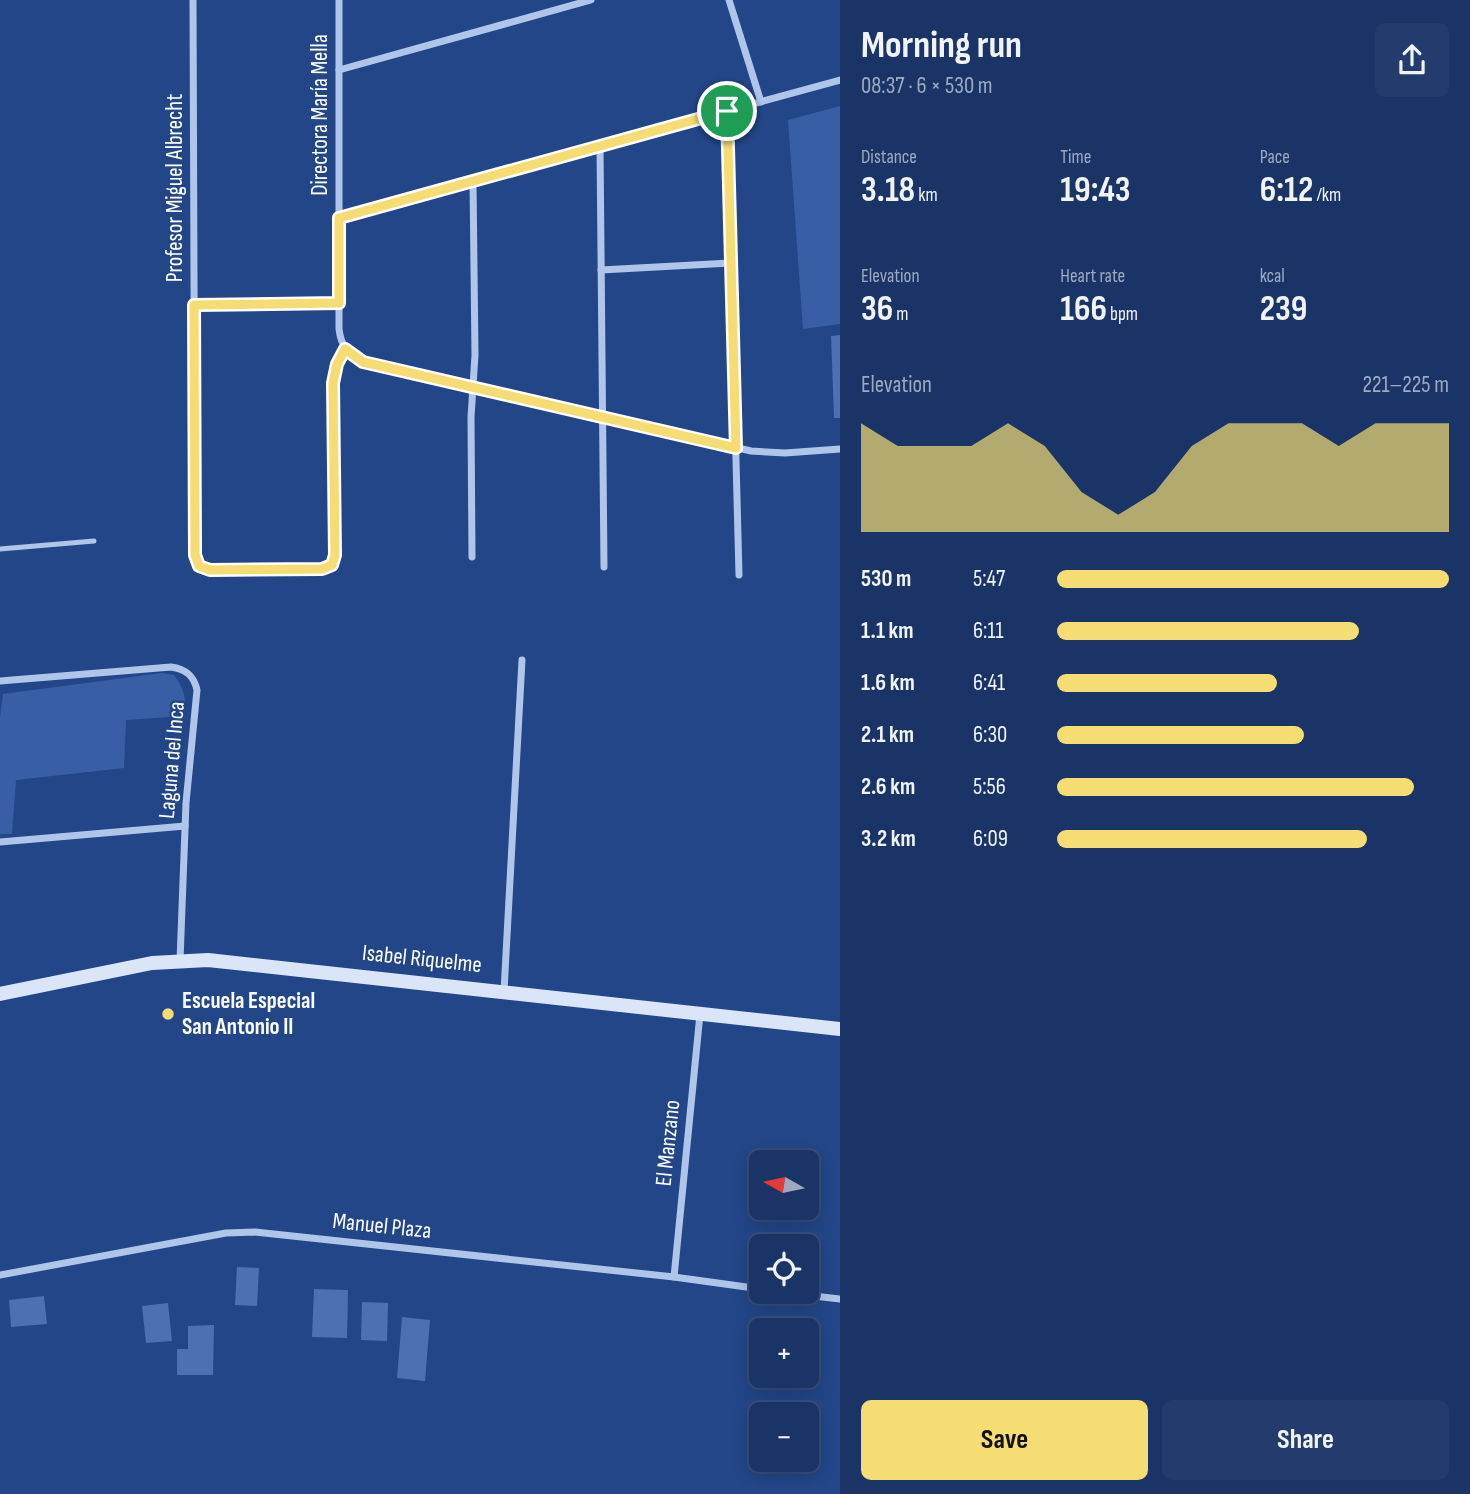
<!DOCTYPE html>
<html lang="en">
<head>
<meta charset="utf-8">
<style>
  body { margin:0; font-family:"Sofia Sans Condensed",sans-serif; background:#233c6d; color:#f1f3f6; height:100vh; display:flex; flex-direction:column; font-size:26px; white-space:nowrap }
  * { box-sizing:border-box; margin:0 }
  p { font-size:23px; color:#9faac0 }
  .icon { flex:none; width:38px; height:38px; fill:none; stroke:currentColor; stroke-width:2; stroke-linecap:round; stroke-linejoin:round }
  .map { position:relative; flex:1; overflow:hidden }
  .details { display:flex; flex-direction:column; background:#1a3467; width:630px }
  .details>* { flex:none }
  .needle { width:46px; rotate:279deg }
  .controls { position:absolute; left:749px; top:1150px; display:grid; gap:14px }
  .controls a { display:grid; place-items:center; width:70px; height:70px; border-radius:10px; background:#1a3467; box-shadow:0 4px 18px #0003,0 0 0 2px #384f7b; font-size:35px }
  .pin { position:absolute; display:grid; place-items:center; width:60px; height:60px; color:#fff; margin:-30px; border:4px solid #fff; border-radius:50%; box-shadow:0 2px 7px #0007 }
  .round { display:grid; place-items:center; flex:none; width:74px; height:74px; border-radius:10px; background:#233c6d }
  .headline { display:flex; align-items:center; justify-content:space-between; height:119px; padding:0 21px }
  h1 { font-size:38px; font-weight:700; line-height:52px }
  .metrics { display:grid; grid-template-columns:repeat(3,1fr); gap:10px; height:119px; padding:7px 21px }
  .metrics div { display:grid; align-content:center }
  .metrics b { font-size:35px; font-weight:700 }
  .metrics small { font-size:19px; font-weight:400 }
  .metrics p { font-size:19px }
  .chart { height:196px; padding:14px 21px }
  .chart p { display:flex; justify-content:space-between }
  .chart svg { width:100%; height:126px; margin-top:7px; fill:#f5dc73; opacity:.7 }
  .button { display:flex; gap:14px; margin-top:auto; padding:14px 21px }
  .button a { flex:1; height:80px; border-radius:10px; background:#f5dc73; color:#111; font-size:28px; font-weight:700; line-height:80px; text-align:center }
  .button a+a { background:#233c6d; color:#f1f3f6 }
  ul { padding:0 21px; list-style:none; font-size:23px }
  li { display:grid; grid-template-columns:112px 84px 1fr; align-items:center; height:52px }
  li i { height:18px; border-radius:9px; background:#f5dc73 }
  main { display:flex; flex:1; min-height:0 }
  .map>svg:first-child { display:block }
</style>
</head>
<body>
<main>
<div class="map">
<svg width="840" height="1494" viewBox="0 0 840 1494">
  <rect width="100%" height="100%" fill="#234689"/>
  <g fill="#385fa6">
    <polygon points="840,106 840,324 803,329 788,120"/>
    <path d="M 162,673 L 174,675 C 184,688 187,700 184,716 L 126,720 L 124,768 L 16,780 L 12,834 L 0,834 L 0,717 L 3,694 Z"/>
  </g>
  <g fill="#4c70b1">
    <polygon points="840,335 840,418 834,418 831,336"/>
    <polygon points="237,1267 259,1268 257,1306 235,1305"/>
    <polygon points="314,1289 348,1290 347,1338 312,1337"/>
    <polygon points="44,1296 47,1324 11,1327 9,1300"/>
    <polygon points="362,1302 388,1303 387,1341 361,1340"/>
    <polygon points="168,1303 172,1341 146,1343 142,1306"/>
    <polygon points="402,1317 430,1320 425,1381 397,1378"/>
    <polygon points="214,1325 213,1375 177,1375 177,1349 188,1349 188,1326"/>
  </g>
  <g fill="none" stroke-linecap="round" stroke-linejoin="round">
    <polyline stroke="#b0c5ea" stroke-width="5" points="0,549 94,541"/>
    <g stroke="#b0c5ea" stroke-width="7">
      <polyline points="193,0 195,555 199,566 210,570 327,568 332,565 335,555 333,383 337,364 345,349"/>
      <path d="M 339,0 L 339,329 C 341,346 348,355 363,362 L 751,451 L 785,453 L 840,449"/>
      <polyline points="729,0 761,102"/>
      <polyline points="339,70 591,0"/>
      <polyline points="727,112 739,575"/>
      <polyline points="600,146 604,567"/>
      <polyline points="339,218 840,80"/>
      <polyline points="601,270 730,263"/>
      <polyline points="194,305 339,303"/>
      <polyline points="472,557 471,417 475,355 473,181"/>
      <path d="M 0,681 L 171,667 C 186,669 194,676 197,690 L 186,803 L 180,960"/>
      <polyline points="0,842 185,826"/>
      <polyline points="504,991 522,660"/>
      <polyline points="0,1275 226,1233 255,1232 674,1277 761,1289"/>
      <polyline points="674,1277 700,1014"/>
      <polyline points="778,1292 840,1299"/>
    </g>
    <polyline stroke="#dbe5f8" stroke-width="14" points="0,994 152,963 208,960 840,1029"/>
  </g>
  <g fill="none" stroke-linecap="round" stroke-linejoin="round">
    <g stroke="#fff" stroke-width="14">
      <polygon id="route" points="727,111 736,448 363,362 345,349 337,364 333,383 335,555 332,565 322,569 210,570 199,566 195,555 194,305 339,303 339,218"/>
    </g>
    <use href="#route" stroke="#f5dc73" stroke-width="9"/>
  </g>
  <circle fill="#f5dc73" stroke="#234689" stroke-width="2.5" cx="168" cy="1014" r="7"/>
  <g text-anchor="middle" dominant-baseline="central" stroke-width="5" stroke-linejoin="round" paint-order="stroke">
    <g font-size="23" fill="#fff" stroke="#234689">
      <text transform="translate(320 115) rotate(-90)">Directora María Mella</text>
      <text transform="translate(175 188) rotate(-90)">Profesor Miguel Albrecht</text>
      <text transform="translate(172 760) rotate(-85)">Laguna del Inca</text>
      <text transform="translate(422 959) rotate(6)">Isabel Riquelme</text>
      <text transform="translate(668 1143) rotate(-84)">El Manzano</text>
      <text transform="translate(382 1226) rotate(6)">Manuel Plaza</text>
    </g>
    <g font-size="23" font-weight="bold" fill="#fff" stroke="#234689" text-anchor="start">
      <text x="182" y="1001">Escuela Especial<tspan x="182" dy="26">San Antonio II</tspan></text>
    </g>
  </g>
</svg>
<div class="controls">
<a><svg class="needle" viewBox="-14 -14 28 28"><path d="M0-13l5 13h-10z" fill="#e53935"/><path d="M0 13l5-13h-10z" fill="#9faac0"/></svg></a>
<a><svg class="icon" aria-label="locate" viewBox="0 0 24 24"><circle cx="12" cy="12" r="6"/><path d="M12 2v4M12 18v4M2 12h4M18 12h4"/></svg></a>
<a>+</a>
<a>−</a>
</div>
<div class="pin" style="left:727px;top:111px;background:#1e9e55"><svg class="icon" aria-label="arrive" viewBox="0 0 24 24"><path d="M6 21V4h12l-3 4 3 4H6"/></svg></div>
</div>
<section class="details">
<div class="headline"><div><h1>Morning run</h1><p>08:37 · 6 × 530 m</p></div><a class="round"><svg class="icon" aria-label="share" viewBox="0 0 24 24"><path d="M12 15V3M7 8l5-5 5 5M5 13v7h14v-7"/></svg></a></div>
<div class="metrics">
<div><p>Distance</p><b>3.18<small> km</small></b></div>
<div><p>Time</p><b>19:43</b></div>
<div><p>Pace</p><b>6:12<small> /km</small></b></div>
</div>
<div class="metrics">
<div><p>Elevation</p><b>36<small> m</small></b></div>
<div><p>Heart rate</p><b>166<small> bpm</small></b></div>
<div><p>kcal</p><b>239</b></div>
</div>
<div class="chart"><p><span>Elevation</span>221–225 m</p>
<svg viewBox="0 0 160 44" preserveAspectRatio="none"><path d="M0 44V6L10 14L20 14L30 14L40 6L50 14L60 30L70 38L80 30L90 14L100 6L110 6L120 6L130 14L140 6L150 6L160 6V44z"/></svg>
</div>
<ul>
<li><b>530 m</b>5:47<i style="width:100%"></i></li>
<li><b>1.1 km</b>6:11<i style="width:77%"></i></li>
<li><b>1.6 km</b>6:41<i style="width:56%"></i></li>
<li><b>2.1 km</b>6:30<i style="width:63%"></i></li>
<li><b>2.6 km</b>5:56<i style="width:91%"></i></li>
<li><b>3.2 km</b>6:09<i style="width:79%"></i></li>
</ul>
<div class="button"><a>Save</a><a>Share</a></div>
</section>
</main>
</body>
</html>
